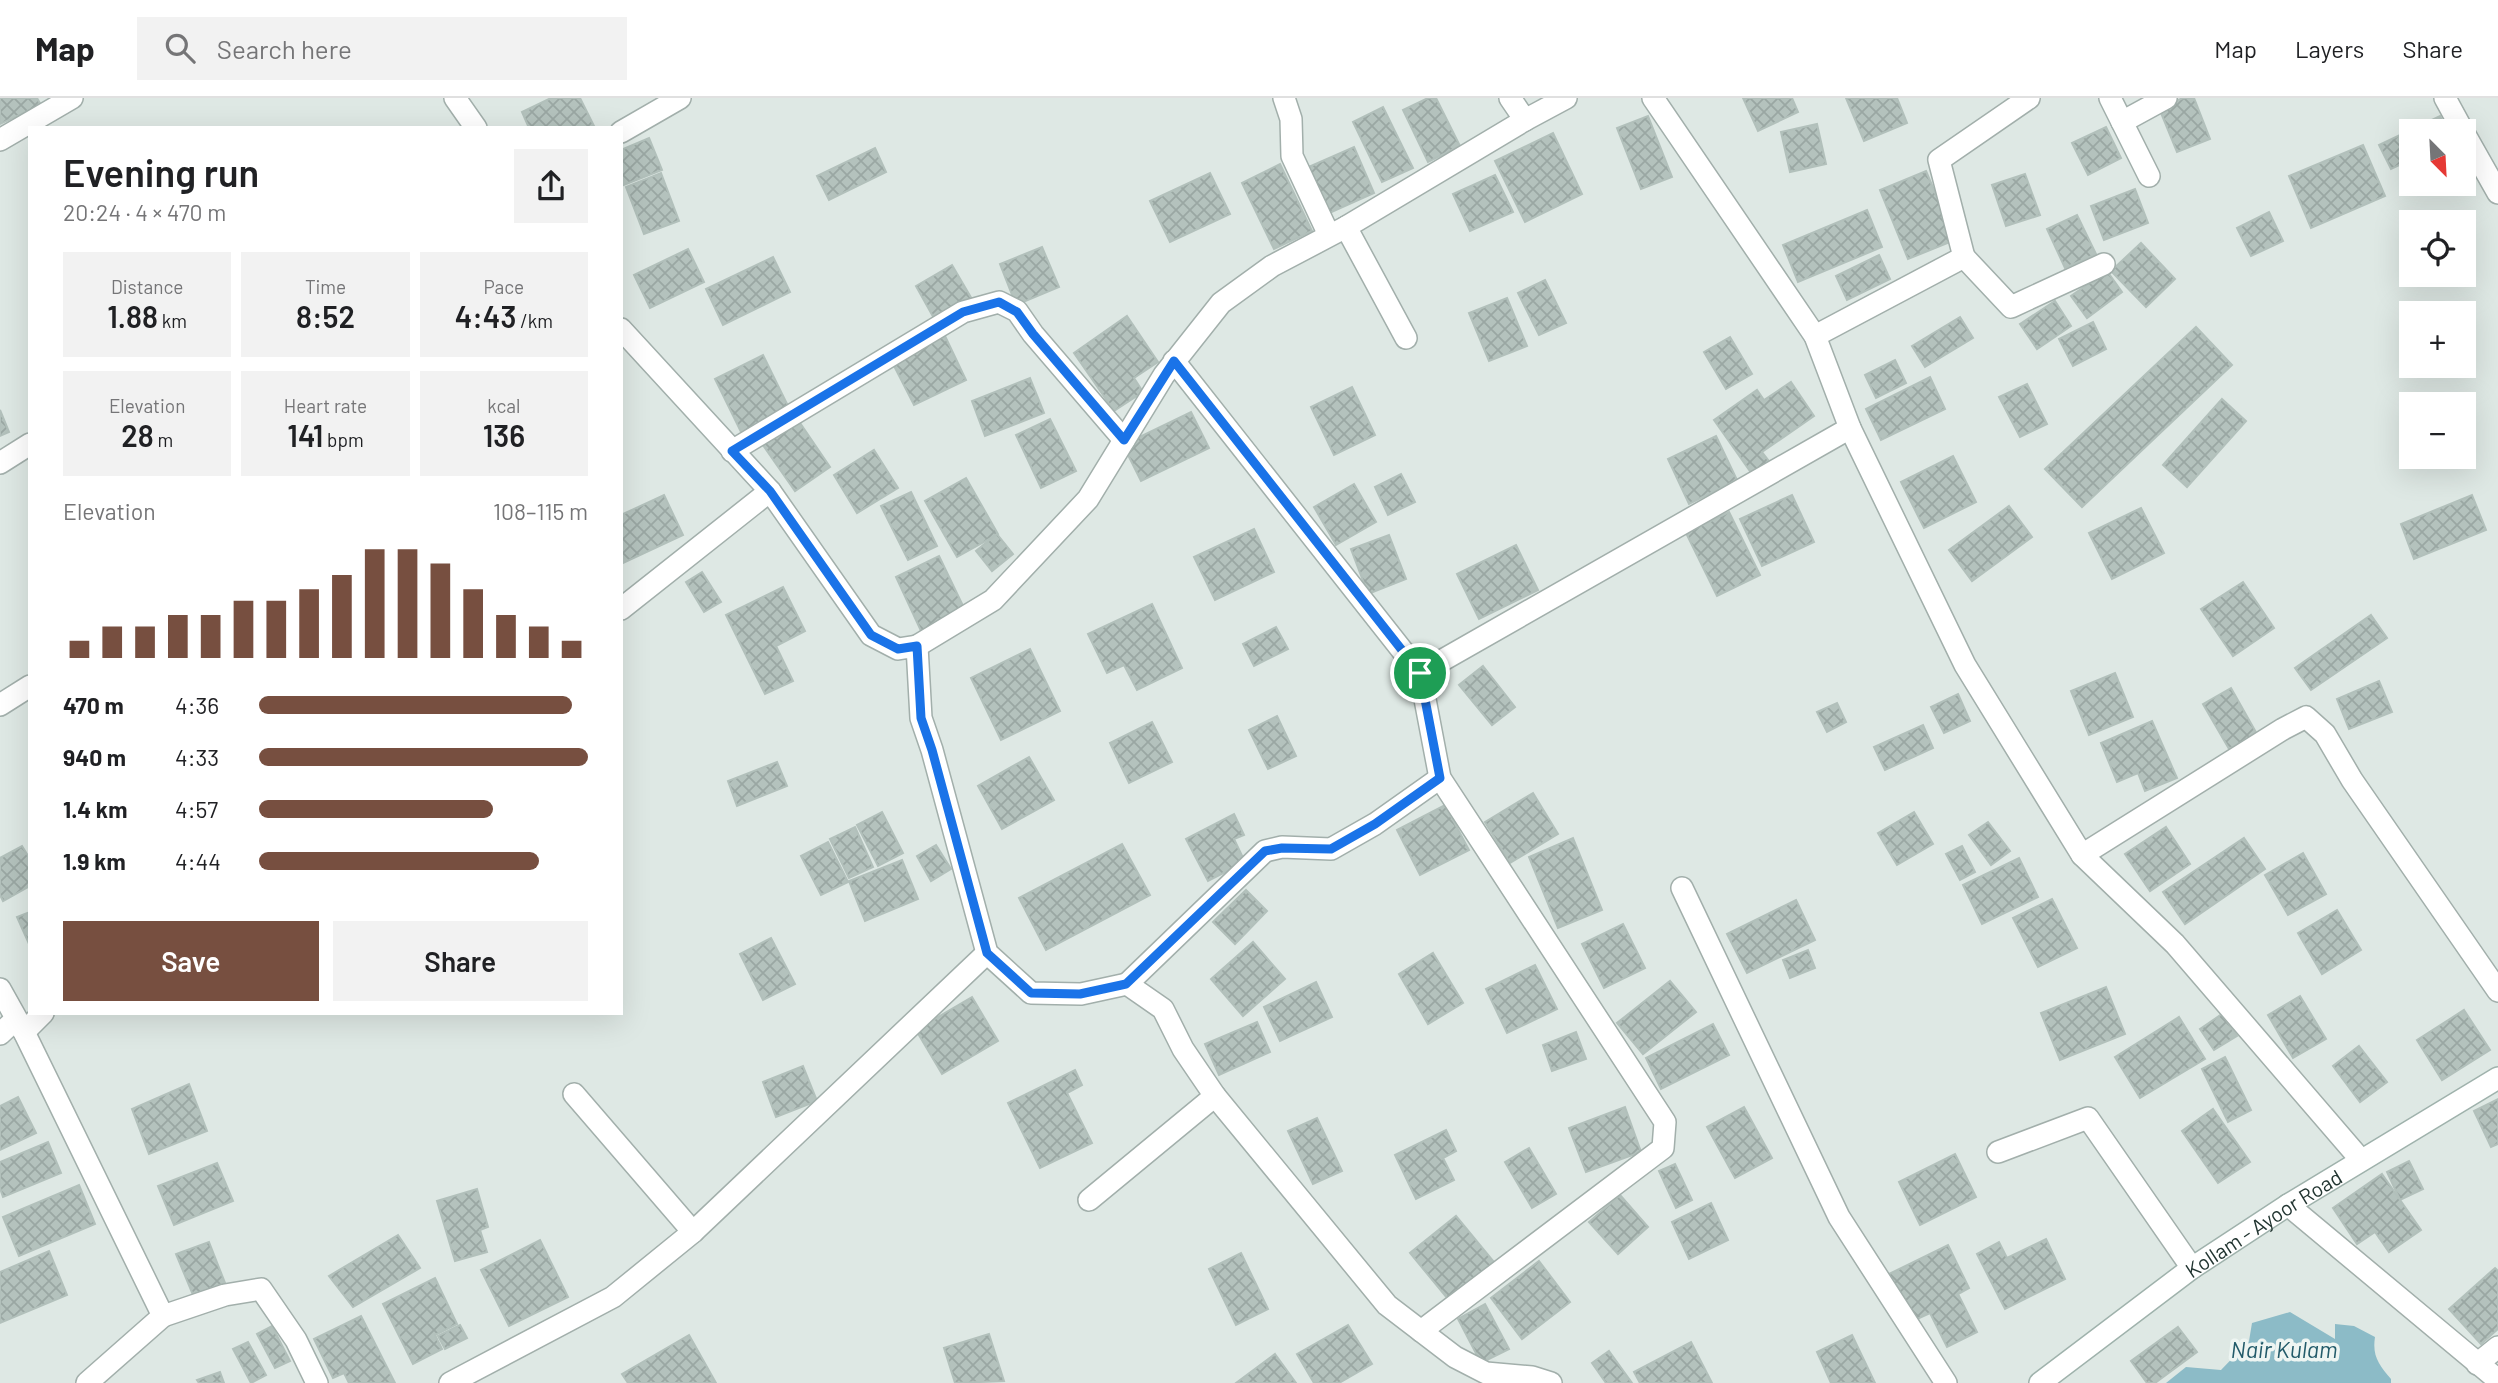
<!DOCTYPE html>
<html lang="en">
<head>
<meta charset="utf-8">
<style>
  body { margin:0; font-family:Barlow,sans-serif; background:#f2f2f2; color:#202124; height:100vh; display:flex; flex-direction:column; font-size:26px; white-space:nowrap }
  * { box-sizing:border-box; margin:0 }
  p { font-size:23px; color:#757577 }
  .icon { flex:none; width:38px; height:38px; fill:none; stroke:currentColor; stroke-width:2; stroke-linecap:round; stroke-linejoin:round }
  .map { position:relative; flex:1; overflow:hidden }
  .sheet { position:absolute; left:28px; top:28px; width:595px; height:889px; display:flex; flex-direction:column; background:#fff; border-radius:0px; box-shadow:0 7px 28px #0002 }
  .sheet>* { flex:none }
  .needle { width:46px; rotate:156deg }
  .fabs { position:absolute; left:2399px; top:21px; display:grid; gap:14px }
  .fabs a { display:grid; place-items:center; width:77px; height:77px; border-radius:0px; background:#fff; box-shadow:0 7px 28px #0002; font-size:35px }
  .pin { position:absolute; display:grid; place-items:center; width:60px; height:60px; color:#fff; margin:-30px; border:4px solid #fff; border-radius:50%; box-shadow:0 2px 7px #0007 }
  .round { display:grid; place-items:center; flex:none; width:74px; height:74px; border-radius:0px; background:#f2f2f2 }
  .head { display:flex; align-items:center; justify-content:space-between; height:119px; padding:0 35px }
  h1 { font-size:38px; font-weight:600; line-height:52px }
  .figures { display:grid; grid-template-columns:repeat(3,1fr); gap:10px; height:119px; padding:7px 35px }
  .figures div { display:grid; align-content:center; border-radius:0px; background:#f2f2f2; text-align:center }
  .figures b { font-size:30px; font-weight:600 }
  .figures small { font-size:19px; font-weight:400 }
  .figures p { font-size:19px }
  .chart { height:196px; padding:14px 35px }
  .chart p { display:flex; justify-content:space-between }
  .chart svg { width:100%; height:126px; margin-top:7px; stroke:#774f40; stroke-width:6 }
  .cta { display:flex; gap:14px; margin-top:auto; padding:14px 35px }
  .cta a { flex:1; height:80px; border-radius:0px; background:#774f40; color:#fff; font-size:28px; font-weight:600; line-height:80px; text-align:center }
  .cta a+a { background:#f2f2f2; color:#202124 }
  ul { padding:0 35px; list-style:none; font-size:23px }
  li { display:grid; grid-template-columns:112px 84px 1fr; align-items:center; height:52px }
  li i { height:18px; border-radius:9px; background:#774f40 }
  header { display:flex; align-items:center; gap:42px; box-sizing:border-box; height:98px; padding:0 35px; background:#fff; border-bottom:2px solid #e0e0e0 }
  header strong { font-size:33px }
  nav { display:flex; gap:38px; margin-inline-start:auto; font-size:24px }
  .search { width:490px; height:63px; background:#f2f2f2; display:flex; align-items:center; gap:18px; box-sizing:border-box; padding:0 24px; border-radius:0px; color:#757577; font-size:26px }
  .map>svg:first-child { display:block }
</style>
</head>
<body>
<header>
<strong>Map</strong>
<div class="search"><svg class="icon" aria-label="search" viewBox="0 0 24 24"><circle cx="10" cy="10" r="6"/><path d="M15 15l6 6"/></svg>Search here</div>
<nav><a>Map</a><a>Layers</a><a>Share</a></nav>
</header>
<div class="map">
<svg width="2498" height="1285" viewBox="0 0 2498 1285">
  <defs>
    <pattern id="building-cross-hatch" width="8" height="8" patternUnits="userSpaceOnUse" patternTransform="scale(1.75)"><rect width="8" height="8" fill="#b4c2bd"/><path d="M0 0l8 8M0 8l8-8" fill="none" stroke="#9aa7a3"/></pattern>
  </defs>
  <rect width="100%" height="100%" fill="#dee8e4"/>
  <path fill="#8cbbc7" d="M 2290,1214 L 2335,1241 L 2335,1226 L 2354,1228 L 2375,1239 C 2372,1258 2379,1267 2391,1281 L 2391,1285 L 2166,1285 L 2186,1269 L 2221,1272 L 2249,1243 L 2252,1225 Z"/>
  <g fill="url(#building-cross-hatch)" stroke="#b2c0bb" stroke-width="2">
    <polygon points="0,0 37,0 41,7 0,26"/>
    <polygon points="551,0 580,0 595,30 529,30 522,14"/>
    <polygon points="1428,0 1436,0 1460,48 1428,64 1403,12"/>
    <polygon points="1743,0 1792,0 1798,14 1758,33"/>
    <polygon points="1846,0 1897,0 1907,25 1864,43"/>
    <polygon points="2183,0 2194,0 2210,41 2177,54 2159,10"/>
    <polygon points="1383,9 1413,70 1382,84 1353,24"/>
    <polygon points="1648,18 1672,79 1641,91 1617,30"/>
    <polygon points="2440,18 2447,33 2412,33 2412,61 2391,71 2379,47"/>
    <polygon points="1817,26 1826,66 1790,74 1781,34"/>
    <polygon points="2106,29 2121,60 2088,77 2072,45"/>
    <polygon points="1553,35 1582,96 1525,124 1495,63"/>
    <polygon points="649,40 662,72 621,88 621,52"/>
    <polygon points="2363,47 2385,98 2311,130 2289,78"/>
    <polygon points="1354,49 1374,95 1325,117 1304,71"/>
    <polygon points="875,50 886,74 829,102 817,78"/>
    <polygon points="1280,66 1312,133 1274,151 1242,85"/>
    <polygon points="1926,73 1955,142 1908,161 1880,92"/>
    <polygon points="661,75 679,123 644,136 626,89"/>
    <polygon points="1210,75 1230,116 1170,144 1150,103"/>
    <polygon points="2025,76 2040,117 2006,128 1992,87"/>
    <polygon points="1495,77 1513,114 1470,133 1453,96"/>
    <polygon points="2135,91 2148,125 2104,142 2091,108"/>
    <polygon points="1867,112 1882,149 1798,184 1783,147"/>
    <polygon points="2269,114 2283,143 2251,158 2237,130"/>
    <polygon points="2077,117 2096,156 2065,170 2047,131"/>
    <polygon points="2141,145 2175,181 2146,209 2111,173"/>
    <polygon points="1042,149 1059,189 1016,207 1000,166"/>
    <polygon points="688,151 704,184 650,210 634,177"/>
    <polygon points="1879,157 1890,181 1847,202 1836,178"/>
    <polygon points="773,159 790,194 723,227 706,191"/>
    <polygon points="952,167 973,203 936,224 916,188"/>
    <polygon points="2107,173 2122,194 2087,220 2071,198"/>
    <polygon points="1545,182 1566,225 1539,237 1518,195"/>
    <polygon points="1507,200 1527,248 1489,263 1469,215"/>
    <polygon points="2055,203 2071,228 2037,251 2020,226"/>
    <polygon points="1127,218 1158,264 1134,280 1143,294 1114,313 1074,255"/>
    <polygon points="1960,219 1973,240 1925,269 1912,248"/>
    <polygon points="2093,224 2106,251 2073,268 2059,241"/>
    <polygon points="2196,229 2232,267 2082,409 2045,371"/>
    <polygon points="945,238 966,282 914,307 892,264"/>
    <polygon points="1730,239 1752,276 1726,291 1704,254"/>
    <polygon points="763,257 790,312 742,336 715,281"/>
    <polygon points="1895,262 1906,285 1876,300 1865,277"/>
    <polygon points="1930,279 1945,311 1881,342 1866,311"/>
    <polygon points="1030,280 1044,315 985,338 972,303"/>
    <polygon points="1791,284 1814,318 1762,354 1772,367 1754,379 1714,322 1757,292 1764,302"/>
    <polygon points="2027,286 2047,326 2020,339 1999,299"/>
    <polygon points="1352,289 1375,337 1334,357 1311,309"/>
    <polygon points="2222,301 2246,323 2187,389 2163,367"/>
    <polygon points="0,312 9,334 0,338"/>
    <polygon points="1191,314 1209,350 1141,383 1123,347"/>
    <polygon points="796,319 830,369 795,393 760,343"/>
    <polygon points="1050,321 1076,373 1041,390 1016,337"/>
    <polygon points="1716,338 1737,382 1689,406 1668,361"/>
    <polygon points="874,352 898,390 857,415 834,377"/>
    <polygon points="1953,358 1976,404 1924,430 1901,384"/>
    <polygon points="1401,376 1415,404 1388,417 1375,389"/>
    <polygon points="966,380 998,436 957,459 925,403"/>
    <polygon points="1354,386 1376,424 1336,447 1314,409"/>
    <polygon points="911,394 937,448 908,462 881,408"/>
    <polygon points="664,397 683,437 621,466 621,417"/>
    <polygon points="1792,397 1814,444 1762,468 1740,421"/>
    <polygon points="2472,397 2486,432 2414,461 2401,426"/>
    <polygon points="2009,408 2032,439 1972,483 1949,452"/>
    <polygon points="2141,410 2164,455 2112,481 2089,435"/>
    <polygon points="1729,414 1760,477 1717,498 1686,435"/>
    <polygon points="1254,431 1274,474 1215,502 1194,459"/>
    <polygon points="997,436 1013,456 992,473 976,453"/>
    <polygon points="1389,437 1406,481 1368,496 1351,451"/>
    <polygon points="1516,447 1538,492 1479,521 1457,476"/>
    <polygon points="939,458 965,512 921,533 896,479"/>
    <polygon points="702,474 721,504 704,514 686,484"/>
    <polygon points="2243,484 2274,530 2233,558 2201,511"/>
    <polygon points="783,489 805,533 776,548 793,583 765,596 726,517"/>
    <polygon points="1152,506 1182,570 1137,592 1124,567 1107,575 1088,536"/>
    <polygon points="2371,517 2387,540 2311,592 2295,570"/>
    <polygon points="1276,529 1288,551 1254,568 1243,546"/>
    <polygon points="1030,551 1060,613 1001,642 971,580"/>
    <polygon points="1483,568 1515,609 1492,627 1459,587"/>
    <polygon points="2115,575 2133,619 2089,637 2071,593"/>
    <polygon points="2379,583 2392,614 2349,631 2337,601"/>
    <polygon points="2231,590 2257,636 2229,651 2203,606"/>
    <polygon points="1958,596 1970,623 1944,635 1931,609"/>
    <polygon points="1837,605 1846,624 1827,634 1817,614"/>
    <polygon points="1277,618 1296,658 1268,671 1249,632"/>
    <polygon points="2152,623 2177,680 2145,693 2138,675 2117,684 2101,645"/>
    <polygon points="1152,624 1172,664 1129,685 1110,645"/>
    <polygon points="1923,627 1933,650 1885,672 1874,649"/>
    <polygon points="1029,659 1054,702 1002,731 978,688"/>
    <polygon points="777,664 787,688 737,708 728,683"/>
    <polygon points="1533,695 1558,736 1510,765 1485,724"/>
    <polygon points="1445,707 1469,752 1420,777 1397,732"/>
    <polygon points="882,714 903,755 878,768 857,727"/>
    <polygon points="1914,714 1933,746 1897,767 1878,735"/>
    <polygon points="1234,716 1244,737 1234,741 1245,764 1208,783 1186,741"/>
    <polygon points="1988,724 2010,753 1991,767 1969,737"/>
    <polygon points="855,729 873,769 849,780 830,741"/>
    <polygon points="2166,729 2190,766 2150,793 2125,756"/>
    <polygon points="1573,740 1602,812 1558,830 1529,759"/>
    <polygon points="2244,740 2265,771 2185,826 2163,794"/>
    <polygon points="828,744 848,784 821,797 801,758"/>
    <polygon points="1122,746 1150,797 1046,852 1019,800"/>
    <polygon points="936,747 951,771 931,783 917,758"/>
    <polygon points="22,748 30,761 30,788 3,803 0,797 0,760"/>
    <polygon points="1962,748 1975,774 1960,782 1946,756"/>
    <polygon points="2303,755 2326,796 2288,817 2265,777"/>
    <polygon points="2019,760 2038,799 1982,826 1963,787"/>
    <polygon points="902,762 918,801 865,823 849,783"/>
    <polygon points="1246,792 1267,813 1235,846 1213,824"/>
    <polygon points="2052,801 2077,850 2038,869 2013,820"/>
    <polygon points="1796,802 1815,842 1747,875 1727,836"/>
    <polygon points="2337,812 2361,852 2322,876 2298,835"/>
    <polygon points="30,814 30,848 17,819"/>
    <polygon points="1623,826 1645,870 1604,890 1582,846"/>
    <polygon points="771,840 795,886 763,902 740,856"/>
    <polygon points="1253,844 1285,881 1243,918 1211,881"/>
    <polygon points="1808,852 1815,870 1790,880 1783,862"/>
    <polygon points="1433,855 1463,905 1428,926 1399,876"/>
    <polygon points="1535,867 1557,911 1507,935 1486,891"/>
    <polygon points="1670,883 1696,914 1643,956 1617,925"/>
    <polygon points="1316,884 1332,919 1280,943 1264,909"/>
    <polygon points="2106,889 2125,936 2060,962 2041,915"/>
    <polygon points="2300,898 2326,941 2293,960 2268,917"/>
    <polygon points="972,899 998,943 942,976 916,932"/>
    <polygon points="2464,912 2490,952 2442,982 2417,942"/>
    <polygon points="2222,916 2237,938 2214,952 2200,931"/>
    <polygon points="2179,919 2205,961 2140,1000 2115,959"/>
    <polygon points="1257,924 1270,954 1219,977 1205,946"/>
    <polygon points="1713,926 1729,957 1661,991 1646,960"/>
    <polygon points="1576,934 1586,961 1552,973 1543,947"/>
    <polygon points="2359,948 2387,984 2360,1004 2333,968"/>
    <polygon points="2225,959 2251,1012 2228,1024 2202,971"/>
    <polygon points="803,968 817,1003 776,1019 763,984"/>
    <polygon points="1075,972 1082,987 1067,995 1092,1045 1040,1070 1008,1005"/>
    <polygon points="189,986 207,1033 149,1056 132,1011"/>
    <polygon points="18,999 36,1035 0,1052 0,1008"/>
    <polygon points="2498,1001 2498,1046 2491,1049 2474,1013"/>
    <polygon points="1625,1009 1641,1054 1586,1074 1569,1030"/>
    <polygon points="1744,1009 1772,1060 1735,1080 1707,1029"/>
    <polygon points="2213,1011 2250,1064 2218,1085 2182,1033"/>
    <polygon points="1317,1020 1342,1073 1313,1086 1288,1033"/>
    <polygon points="1446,1032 1456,1053 1443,1060 1454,1082 1416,1101 1395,1057"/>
    <polygon points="48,1044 61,1075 3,1099 0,1090 0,1064"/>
    <polygon points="1529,1050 1556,1096 1532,1110 1505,1064"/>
    <polygon points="1955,1056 1976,1099 1920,1127 1899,1084"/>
    <polygon points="2409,1063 2423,1091 2400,1102 2387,1074"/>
    <polygon points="217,1065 233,1103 174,1127 158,1088"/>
    <polygon points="1675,1066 1692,1102 1676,1110 1659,1073"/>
    <polygon points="2382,1076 2421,1132 2389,1154 2375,1134 2357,1146 2333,1110"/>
    <polygon points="79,1087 95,1126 19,1158 3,1119"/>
    <polygon points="477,1091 488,1129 480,1132 487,1154 455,1163 437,1103"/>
    <polygon points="1620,1097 1648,1129 1618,1156 1589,1124"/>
    <polygon points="1711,1105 1728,1142 1689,1161 1672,1124"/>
    <polygon points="1456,1118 1494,1164 1448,1201 1410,1155"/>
    <polygon points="398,1137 420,1170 353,1209 329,1178"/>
    <polygon points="2046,1141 2065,1181 2005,1211 1977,1156 1999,1144 2007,1160"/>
    <polygon points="540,1142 568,1199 509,1228 481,1172"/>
    <polygon points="209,1144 225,1185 193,1197 176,1156"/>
    <polygon points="1948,1147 1969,1190 1958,1196 1977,1234 1947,1249 1930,1215 1913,1223 1889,1176"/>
    <polygon points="49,1153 67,1197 0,1225 0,1174"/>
    <polygon points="1241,1155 1268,1211 1236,1227 1209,1171"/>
    <polygon points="1539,1163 1570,1204 1522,1241 1491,1200"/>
    <polygon points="2495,1170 2498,1173 2498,1231 2481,1246 2449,1211"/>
    <polygon points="435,1180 457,1226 435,1237 442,1251 413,1266 383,1206"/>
    <polygon points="1485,1206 1509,1251 1481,1265 1458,1221"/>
    <polygon points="361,1218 395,1285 349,1285 344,1275 333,1280 314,1241"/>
    <polygon points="460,1227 467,1240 445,1251 438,1238"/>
    <polygon points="1348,1227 1372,1266 1339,1285 1314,1285 1297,1256"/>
    <polygon points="272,1228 290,1263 275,1270 257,1236"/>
    <polygon points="2178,1229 2197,1254 2155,1285 2147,1285 2131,1263"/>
    <polygon points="989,1236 1004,1283 955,1285 944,1250"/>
    <polygon points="689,1237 716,1285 628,1285 622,1276"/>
    <polygon points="1852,1237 1875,1285 1831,1285 1817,1254"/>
    <polygon points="248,1244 266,1277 251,1285 233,1251"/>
    <polygon points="1691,1244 1712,1285 1640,1285 1634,1274"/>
    <polygon points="1609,1253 1632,1285 1606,1285 1592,1265"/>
    <polygon points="1275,1256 1296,1285 1236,1285"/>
    <polygon points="220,1274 224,1285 199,1285 197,1282"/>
  </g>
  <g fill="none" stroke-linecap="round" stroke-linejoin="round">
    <g stroke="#a2afab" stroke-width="24">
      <g id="street">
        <polyline points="455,0 476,30"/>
        <polyline points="1284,0 1291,21 1292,58 1329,137"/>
        <polyline points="1510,0 1525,22"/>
        <polyline points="1653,0 1815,238 1850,330 1965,567 2082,757 2175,846 2361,1062"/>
        <polyline points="2110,0 2149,78"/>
        <polyline points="2445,0 2463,33"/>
        <polyline points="2122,24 2166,0"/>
        <polyline points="621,34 680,0"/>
        <polyline points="2464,35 2498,95"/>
        <polyline points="0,42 72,0"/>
        <polyline points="1346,129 1406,240"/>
        <polyline points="1964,159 2011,209 2104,166"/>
        <polyline points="621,231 770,393 871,537 898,551 917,548 921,620 932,652 987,855 1031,895 1081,896 1127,886 1163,911 1183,951 1215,998 1387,1207 1455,1259 1486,1275 1532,1279 1551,1285"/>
        <polyline points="1815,238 1964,159 1939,62 2029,0"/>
        <polyline points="1174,263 1420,575 1440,680 1665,1024 1663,1050 1421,1233"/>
        <polyline points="732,353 963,214 999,204 1017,213 1033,236 1124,342"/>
        <polyline points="0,365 30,346"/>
        <polyline points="621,511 770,393"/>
        <polyline points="917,548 993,502 1088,401 1164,277 1221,205 1272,168 1346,129 1525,22 1566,0"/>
        <polyline points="1420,575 1850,330"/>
        <polyline points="0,607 30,588"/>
        <polyline points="2082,757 2283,631 2306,619 2325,636 2352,682 2498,893"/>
        <polyline points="1682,790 1839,1119 1946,1285"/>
        <polyline points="1127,886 1265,753 1282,749 1331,751 1375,726 1440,680"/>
        <polyline points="0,891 24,934 163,1218 225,1197 261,1191 296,1242 317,1285"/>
        <polyline points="24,934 43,915"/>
        <polyline points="0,936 16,921"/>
        <polyline points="574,996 693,1134"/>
        <polyline points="1998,1054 2088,1020 2192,1170"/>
        <polyline points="1089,1102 1215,998"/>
        <polyline points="2288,1107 2498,1282"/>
        <polyline points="2477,1266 2498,1249"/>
        <polyline points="87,1285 163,1218"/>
        <polyline points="450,1285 613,1199 693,1134 987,855"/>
      </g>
    </g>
    <g stroke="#9fb2ac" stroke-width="24">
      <g id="secondary">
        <path id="s1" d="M 2040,1285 L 2192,1170 L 2288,1107 L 2498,980"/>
      </g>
    </g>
    <use href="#street" stroke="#fff" stroke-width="21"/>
    <use href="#secondary" stroke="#fff" stroke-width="21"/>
  </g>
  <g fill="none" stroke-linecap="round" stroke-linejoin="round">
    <g stroke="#fff" stroke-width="14">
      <polygon id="route" points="999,204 1017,214 1033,236 1124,342 1174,263 1420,575 1440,680 1375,726 1331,751 1282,750 1265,753 1126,886 1080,896 1031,895 987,855 932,652 921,620 917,548 898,551 871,537 770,393 732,353 963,214"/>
    </g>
    <use href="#route" stroke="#1a73e8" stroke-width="9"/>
  </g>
  <g text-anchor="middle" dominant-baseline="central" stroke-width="7" stroke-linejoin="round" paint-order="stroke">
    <g font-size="21" fill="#223531" stroke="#eef5f2">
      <text stroke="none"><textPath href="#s1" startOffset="275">Kollam - Ayoor Road</textPath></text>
    </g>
    <g font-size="23" font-style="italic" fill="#235b6a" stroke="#eef5f2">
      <text x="2284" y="1251">Nair Kulam</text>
    </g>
  </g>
</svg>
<div class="fabs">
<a><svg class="needle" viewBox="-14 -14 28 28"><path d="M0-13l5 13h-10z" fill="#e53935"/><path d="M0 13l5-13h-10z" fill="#757577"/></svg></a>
<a><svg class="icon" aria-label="locate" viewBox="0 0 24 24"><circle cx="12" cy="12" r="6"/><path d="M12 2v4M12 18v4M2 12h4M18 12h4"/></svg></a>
<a>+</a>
<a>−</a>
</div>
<div class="pin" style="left:1420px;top:575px;background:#1e9e55"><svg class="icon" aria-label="arrive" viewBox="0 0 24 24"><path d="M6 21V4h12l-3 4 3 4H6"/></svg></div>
<section class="sheet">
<div class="head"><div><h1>Evening run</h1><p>20:24 · 4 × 470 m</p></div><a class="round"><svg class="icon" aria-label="share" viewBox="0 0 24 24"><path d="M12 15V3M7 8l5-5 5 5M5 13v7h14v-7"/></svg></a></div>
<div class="figures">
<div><p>Distance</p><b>1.88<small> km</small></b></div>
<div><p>Time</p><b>8:52</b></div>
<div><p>Pace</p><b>4:43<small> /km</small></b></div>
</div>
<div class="figures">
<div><p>Elevation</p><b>28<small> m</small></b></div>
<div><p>Heart rate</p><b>141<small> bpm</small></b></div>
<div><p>kcal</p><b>136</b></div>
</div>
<div class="chart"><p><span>Elevation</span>108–115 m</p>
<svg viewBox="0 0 160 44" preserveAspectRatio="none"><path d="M5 44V38M15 44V33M25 44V33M35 44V29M45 44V29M55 44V24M65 44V24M75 44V20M85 44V15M95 44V6M105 44V6M115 44V11M125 44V20M135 44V29M145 44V33M155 44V38"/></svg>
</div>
<ul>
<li><b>470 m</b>4:36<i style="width:95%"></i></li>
<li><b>940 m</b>4:33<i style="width:100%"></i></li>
<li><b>1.4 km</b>4:57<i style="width:71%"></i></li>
<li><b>1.9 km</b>4:44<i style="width:85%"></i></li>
</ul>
<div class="cta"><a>Save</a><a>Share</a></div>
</section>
</div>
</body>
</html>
